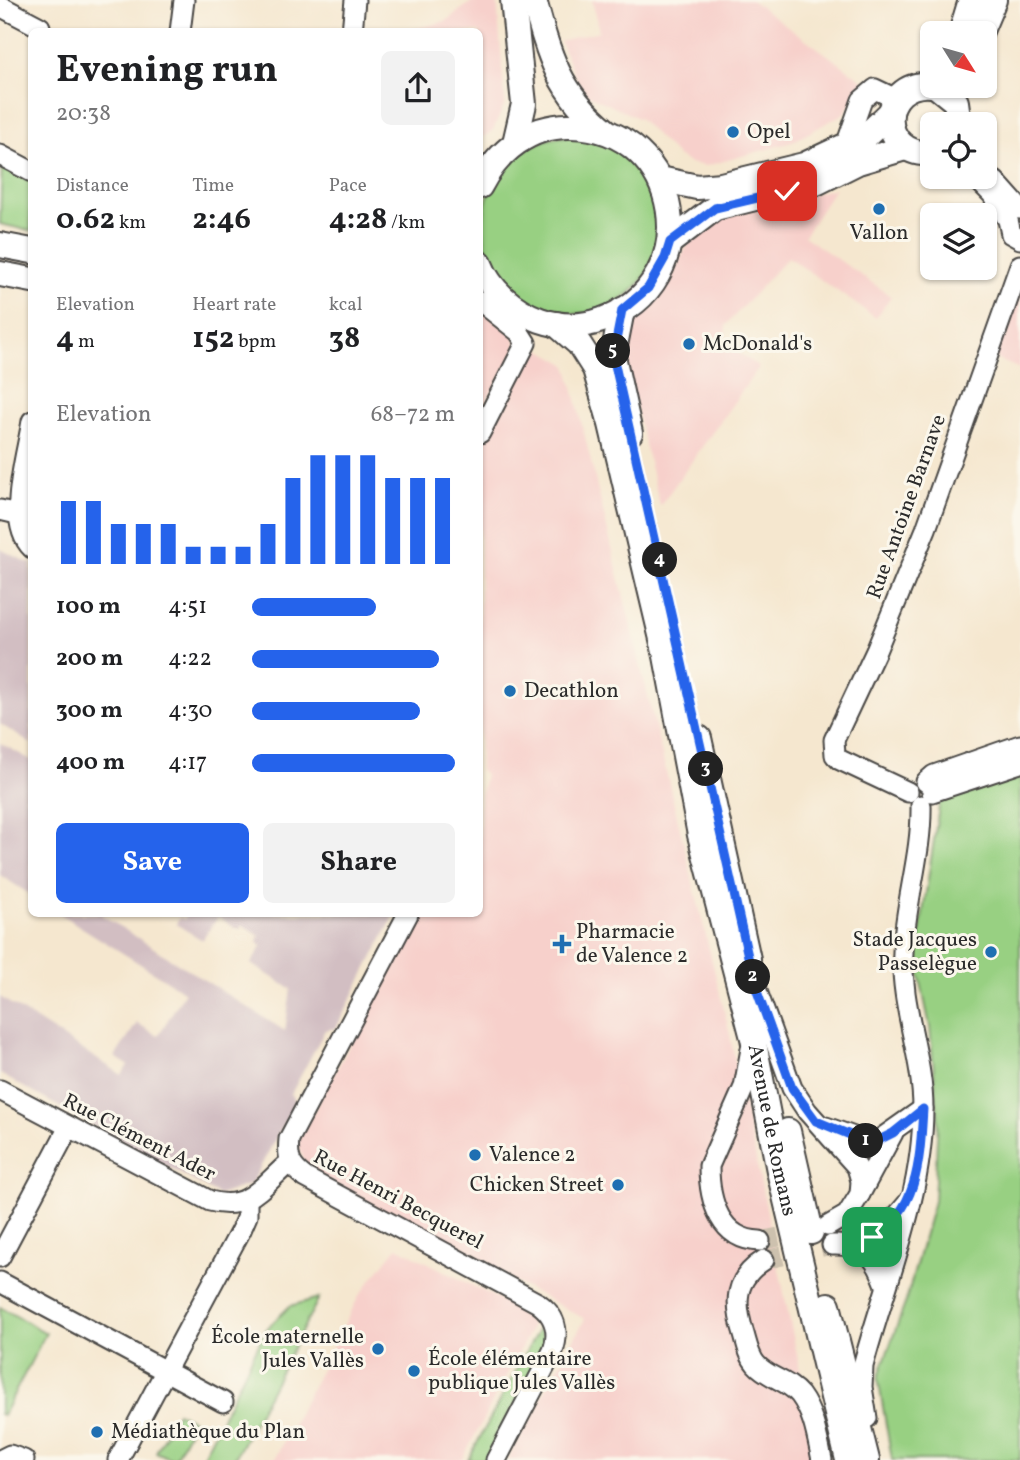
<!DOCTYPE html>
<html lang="en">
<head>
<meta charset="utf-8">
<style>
  body { margin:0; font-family:Vollkorn,serif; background:#f2f2f2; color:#202124; height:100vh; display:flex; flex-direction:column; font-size:26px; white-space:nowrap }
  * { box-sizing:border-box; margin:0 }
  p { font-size:23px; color:#757577 }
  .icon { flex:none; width:38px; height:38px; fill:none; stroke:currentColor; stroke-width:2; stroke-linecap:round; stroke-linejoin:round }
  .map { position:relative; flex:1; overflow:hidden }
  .drawer { position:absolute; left:28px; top:28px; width:455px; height:889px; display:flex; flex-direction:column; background:#fff; border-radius:10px; box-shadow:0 2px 5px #0004 }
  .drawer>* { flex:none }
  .needle { width:46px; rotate:127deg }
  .tools { position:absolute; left:920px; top:21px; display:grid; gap:14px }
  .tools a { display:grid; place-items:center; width:77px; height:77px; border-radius:10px; background:#fff; box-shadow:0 2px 5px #0004; font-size:35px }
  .pin { position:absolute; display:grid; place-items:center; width:60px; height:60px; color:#fff; margin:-30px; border-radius:14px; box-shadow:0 4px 10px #0006 }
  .km { position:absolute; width:35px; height:35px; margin:-18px; border-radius:50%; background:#222; color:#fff; font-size:19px; line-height:35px; text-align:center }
  .round { display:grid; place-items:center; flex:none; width:74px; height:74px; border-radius:10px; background:#f2f2f2 }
  .summary { display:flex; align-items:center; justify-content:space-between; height:119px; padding:0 28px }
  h1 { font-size:38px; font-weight:700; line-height:52px }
  .metrics { display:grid; grid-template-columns:repeat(3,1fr); gap:10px; height:119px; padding:7px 28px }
  .metrics div { display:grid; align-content:center }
  .metrics b { font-size:30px; font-weight:700 }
  .metrics small { font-size:19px; font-weight:400 }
  .metrics p { font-size:19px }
  .chart { height:196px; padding:14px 28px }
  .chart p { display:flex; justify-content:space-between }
  .chart svg { width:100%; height:126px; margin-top:7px; stroke:#2563eb; stroke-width:6 }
  .primary-button { display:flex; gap:14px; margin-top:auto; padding:14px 28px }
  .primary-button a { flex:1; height:80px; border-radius:10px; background:#2563eb; color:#fff; font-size:28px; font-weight:700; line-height:80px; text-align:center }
  .primary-button a+a { background:#f2f2f2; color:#202124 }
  ul { padding:0 28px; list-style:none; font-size:23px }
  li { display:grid; grid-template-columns:112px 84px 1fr; align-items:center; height:52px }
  li i { height:18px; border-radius:9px; background:#2563eb }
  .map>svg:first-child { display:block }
</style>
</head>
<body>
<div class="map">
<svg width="1020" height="1460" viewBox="0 0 1020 1460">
  <rect width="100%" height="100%" fill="#fbf7ec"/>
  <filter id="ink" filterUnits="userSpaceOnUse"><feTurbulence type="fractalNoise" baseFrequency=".0143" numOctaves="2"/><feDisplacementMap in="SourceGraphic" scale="14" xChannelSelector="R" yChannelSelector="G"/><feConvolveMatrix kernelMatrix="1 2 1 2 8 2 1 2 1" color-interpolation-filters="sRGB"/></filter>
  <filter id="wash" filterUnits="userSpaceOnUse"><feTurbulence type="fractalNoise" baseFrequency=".00686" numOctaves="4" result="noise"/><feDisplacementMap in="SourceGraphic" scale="28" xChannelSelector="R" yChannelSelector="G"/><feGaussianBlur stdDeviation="1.57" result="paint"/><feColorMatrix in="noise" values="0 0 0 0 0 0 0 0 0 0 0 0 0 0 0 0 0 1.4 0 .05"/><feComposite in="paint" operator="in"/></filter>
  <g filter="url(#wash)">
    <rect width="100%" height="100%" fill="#f5e7cf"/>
    <g fill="#f7d0cb">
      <polygon points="474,0 497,0 505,104 493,130 480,140 480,32 407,31 446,21"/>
      <polygon points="592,0 751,0 868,84 843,114 792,142 706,166 689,163 676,155 640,119 588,95 579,86 560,41 599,31"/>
      <polygon points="835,188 804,236 891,296 876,318 788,257 726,325 725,344 759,367 660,506 628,376 625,346 631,328 659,297 688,244 714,220"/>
      <polygon points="1020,290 1020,369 992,357"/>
      <polygon points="480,309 514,335 517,348 480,412"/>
      <polygon points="533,345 566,364 569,371 729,1031 819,1460 507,1460 585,1319 308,1172 297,1141 422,914 480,914 480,800 485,774 480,770 480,446"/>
      <polygon points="397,1247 530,1315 531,1329 462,1460 274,1460 359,1296"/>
    </g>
    <g fill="#d2bec2">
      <polygon points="0,549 31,564 31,744 0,724"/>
      <polygon points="0,743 31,760 31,789 25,798 31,803 31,895 0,875"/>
      <polygon points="60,914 100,914 285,1031 291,989 251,964 262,946 257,942 260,936 243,925 239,930 218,917 202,940 176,924 180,917 184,920 188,914 395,914 336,1028 325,1030 291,1094 295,1103 251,1184 219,1195 0,1074 0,997 122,1075 128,1065 115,1057 137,1023 158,1036 185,992"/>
    </g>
    <g fill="#98d082" stroke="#627e56" stroke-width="2">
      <circle cx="572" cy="225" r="89"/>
      <polygon points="2,165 31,180 31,231 0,224"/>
      <polygon points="1020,772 1020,1460 892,1460 878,1378 906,1301 934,1201 938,1117 930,1027 916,958 940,800"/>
      <polygon points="319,1298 234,1460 201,1460 266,1329 290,1306"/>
      <polygon points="0,1307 46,1333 3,1415 0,1414"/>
      <polygon points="539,1328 548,1345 486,1460 468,1460"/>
      <polygon points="177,1412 194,1421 174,1460 156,1452"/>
    </g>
  </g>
  <g filter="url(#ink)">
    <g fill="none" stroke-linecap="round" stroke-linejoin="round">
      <g stroke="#cdc1ae" stroke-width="19" stroke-dasharray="19 10" stroke-linecap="butt">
        <polyline points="760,1241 807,1231"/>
        <polyline points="764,1260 832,1245"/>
      </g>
      <g stroke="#494744" stroke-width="23">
        <g id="minor">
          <polyline points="0,6 40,27"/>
          <polyline points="180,32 184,0"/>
          <polyline points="352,32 355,0"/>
          <polyline points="845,148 862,100 875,89 896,99"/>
          <polyline points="0,155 32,172"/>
          <polyline points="975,177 992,194 1008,220 1011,234 1020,239"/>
          <polyline points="995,181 1020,209"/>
          <polyline points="480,301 519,332 526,343 480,433"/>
          <path d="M 32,421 C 27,455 5,522 32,548"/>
          <polyline points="0,510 17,514"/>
          <polyline points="926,782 934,775 1020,745"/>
          <polyline points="908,792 840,760 835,755 834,740 876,651 926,529 1020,265"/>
          <polyline points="932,792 1020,763"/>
          <path d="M 408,914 L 289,1139 C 287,1158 290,1167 306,1178 L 538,1303 C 555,1315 560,1331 553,1351 L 496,1460"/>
          <polyline points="754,983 792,1088 807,1111 857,1167 861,1181 860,1194 847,1215 828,1226"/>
          <path d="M 751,1049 L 744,1087 L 709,1166 C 709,1201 720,1240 760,1241"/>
          <path d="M 0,1090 L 210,1201 C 249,1212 262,1185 290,1162"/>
          <polyline points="826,1127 865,1141 879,1140 923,1109"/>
          <polyline points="860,1194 893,1133"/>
          <path d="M 832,1245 C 865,1244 875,1255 886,1285"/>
          <polyline points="850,1245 884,1231 907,1204"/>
          <polyline points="0,1257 69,1127"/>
          <path d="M 764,1260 C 734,1279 734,1303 744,1334 C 747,1344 749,1356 756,1364 C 768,1378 788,1380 800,1395 C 814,1414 817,1437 822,1460"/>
          <polyline points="0,1282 223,1402"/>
          <path d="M 867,1418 L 862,1387 L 863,1366 C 885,1283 923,1197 923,1109 C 923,1056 900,1005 903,952 C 905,902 922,854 921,805"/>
          <polyline points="0,1460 10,1455 24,1460"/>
          <polyline points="118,1460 241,1230 247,1216 247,1200"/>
        </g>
      </g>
      <g stroke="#494744" stroke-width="28">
        <g id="major">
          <polyline points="513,0 524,104 515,143"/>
          <path d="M 534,0 C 549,56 559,93 606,131"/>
          <polyline points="961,33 971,0"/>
          <polyline points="980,33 994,0"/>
          <path d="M 933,85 C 876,79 877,159 933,153"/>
          <polyline points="936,86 956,102 959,124"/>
          <polyline points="660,179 697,187 721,185 804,165 866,136 891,112"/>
          <path d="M 480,186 C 498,151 530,125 571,126 C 684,128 708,283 602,320 C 582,327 560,327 540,320 C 513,310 490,290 480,264"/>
          <polyline points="670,242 715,208 816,183 858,162 905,148"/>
          <polyline points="0,245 32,251"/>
          <polyline points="0,274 32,280"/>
          <polyline points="622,310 613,356 630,433"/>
          <path id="s1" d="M 556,324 L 579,344 L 595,369 L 611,424 L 666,656 L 700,835 L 753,1038 L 779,1171 L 848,1460"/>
          <polyline points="699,738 748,959"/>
          <polyline points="788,1131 811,1232"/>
          <polyline points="828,1305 867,1460"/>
        </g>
      </g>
      <use href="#minor" stroke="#fff" stroke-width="19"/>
      <use href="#major" stroke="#fff" stroke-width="24"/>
    </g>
  </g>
  <g fill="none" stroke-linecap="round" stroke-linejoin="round" filter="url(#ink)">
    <g stroke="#fff" stroke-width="14">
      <path id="route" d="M 787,191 L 715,208 L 670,242 L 665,258 L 648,288 L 622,310 L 613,356 L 754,983 L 792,1088 L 816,1121 L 865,1141 L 879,1140 L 893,1133 L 923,1109 C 920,1158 919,1211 872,1237"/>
    </g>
    <use href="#route" stroke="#2563eb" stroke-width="9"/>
  </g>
  <g fill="#1f6fb2" stroke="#fbf7ec" stroke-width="2.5">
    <circle cx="733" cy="132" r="7"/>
    <circle cx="879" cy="209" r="7"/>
    <circle cx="689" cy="344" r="7"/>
    <circle cx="510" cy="691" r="7"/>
    <path d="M558.5 933.5h7v7h7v7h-7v7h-7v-7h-7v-7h7z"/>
    <circle cx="991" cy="952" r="7"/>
    <circle cx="475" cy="1155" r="7"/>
    <circle cx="618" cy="1185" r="7"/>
    <circle cx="378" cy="1349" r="7"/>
    <circle cx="414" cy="1371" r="7"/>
    <circle cx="97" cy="1432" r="7"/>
  </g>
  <g text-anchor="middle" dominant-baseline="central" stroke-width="6" stroke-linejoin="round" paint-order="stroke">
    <g font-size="21" fill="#2b2b2b" stroke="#fbf7ec" text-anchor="start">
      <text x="747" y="132">Opel</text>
      <text x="879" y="233" text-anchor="middle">Vallon</text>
      <text x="703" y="344">McDonald's</text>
      <text x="524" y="691">Decathlon</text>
      <text x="576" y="932">Pharmacie<tspan x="576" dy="24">de Valence 2</tspan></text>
      <text x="977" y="940" text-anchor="end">Stade Jacques<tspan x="977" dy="24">Passelègue</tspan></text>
      <text x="489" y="1155">Valence 2</text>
      <text x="604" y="1185" text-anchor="end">Chicken Street</text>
      <text x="364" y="1337" text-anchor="end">École maternelle<tspan x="364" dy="24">Jules Vallès</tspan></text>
      <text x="428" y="1359">École élémentaire<tspan x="428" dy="24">publique Jules Vallès</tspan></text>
      <text x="111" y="1432">Médiathèque du Plan</text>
    </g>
    <g font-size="21" fill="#2b2b2b" stroke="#fbf7ec">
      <text transform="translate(907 507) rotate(-70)">Rue Antoine Barnave</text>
      <text stroke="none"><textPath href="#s1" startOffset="842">Avenue de Romans</textPath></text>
      <text transform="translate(139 1138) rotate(27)">Rue Clément Ader</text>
      <text transform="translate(398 1200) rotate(28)">Rue Henri Becquerel</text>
    </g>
  </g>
</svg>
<div class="tools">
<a><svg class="needle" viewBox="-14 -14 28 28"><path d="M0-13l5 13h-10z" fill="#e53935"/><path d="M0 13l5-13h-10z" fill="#757577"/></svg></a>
<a><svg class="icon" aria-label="locate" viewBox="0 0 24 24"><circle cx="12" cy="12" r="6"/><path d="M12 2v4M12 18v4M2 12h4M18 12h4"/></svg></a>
<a><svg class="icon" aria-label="layers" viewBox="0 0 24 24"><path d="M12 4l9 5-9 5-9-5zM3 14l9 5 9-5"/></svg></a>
</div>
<div class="pin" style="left:872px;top:1237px;background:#1e9e55"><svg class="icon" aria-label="arrive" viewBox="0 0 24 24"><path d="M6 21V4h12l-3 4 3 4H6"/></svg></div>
<div class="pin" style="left:787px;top:191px;background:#d93025"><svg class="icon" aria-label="check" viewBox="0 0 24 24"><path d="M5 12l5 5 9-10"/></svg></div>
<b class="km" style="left:866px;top:1141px">1</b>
<b class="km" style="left:753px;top:977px">2</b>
<b class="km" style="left:706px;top:769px">3</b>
<b class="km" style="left:660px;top:560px">4</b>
<b class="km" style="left:613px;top:351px">5</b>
<section class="drawer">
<div class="summary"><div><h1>Evening run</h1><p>20:38</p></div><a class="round"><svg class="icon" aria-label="share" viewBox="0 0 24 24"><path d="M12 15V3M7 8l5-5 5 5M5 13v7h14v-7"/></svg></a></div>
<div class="metrics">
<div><p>Distance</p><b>0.62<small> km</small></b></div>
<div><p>Time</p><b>2:46</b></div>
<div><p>Pace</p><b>4:28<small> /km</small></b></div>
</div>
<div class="metrics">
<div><p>Elevation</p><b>4<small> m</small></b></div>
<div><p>Heart rate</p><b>152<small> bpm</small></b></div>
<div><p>kcal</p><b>38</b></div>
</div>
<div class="chart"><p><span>Elevation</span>68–72 m</p>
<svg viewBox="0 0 160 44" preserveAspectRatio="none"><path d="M5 44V22M15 44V22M25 44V30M35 44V30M45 44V30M55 44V38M65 44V38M75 44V38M85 44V30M95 44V14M105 44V6M115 44V6M125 44V6M135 44V14M145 44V14M155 44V14"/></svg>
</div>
<ul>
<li><b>100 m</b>4:51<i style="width:61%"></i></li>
<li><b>200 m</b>4:22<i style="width:92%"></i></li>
<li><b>300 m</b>4:30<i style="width:83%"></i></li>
<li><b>400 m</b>4:17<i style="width:100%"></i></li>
</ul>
<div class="primary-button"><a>Save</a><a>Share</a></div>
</section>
</div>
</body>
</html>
